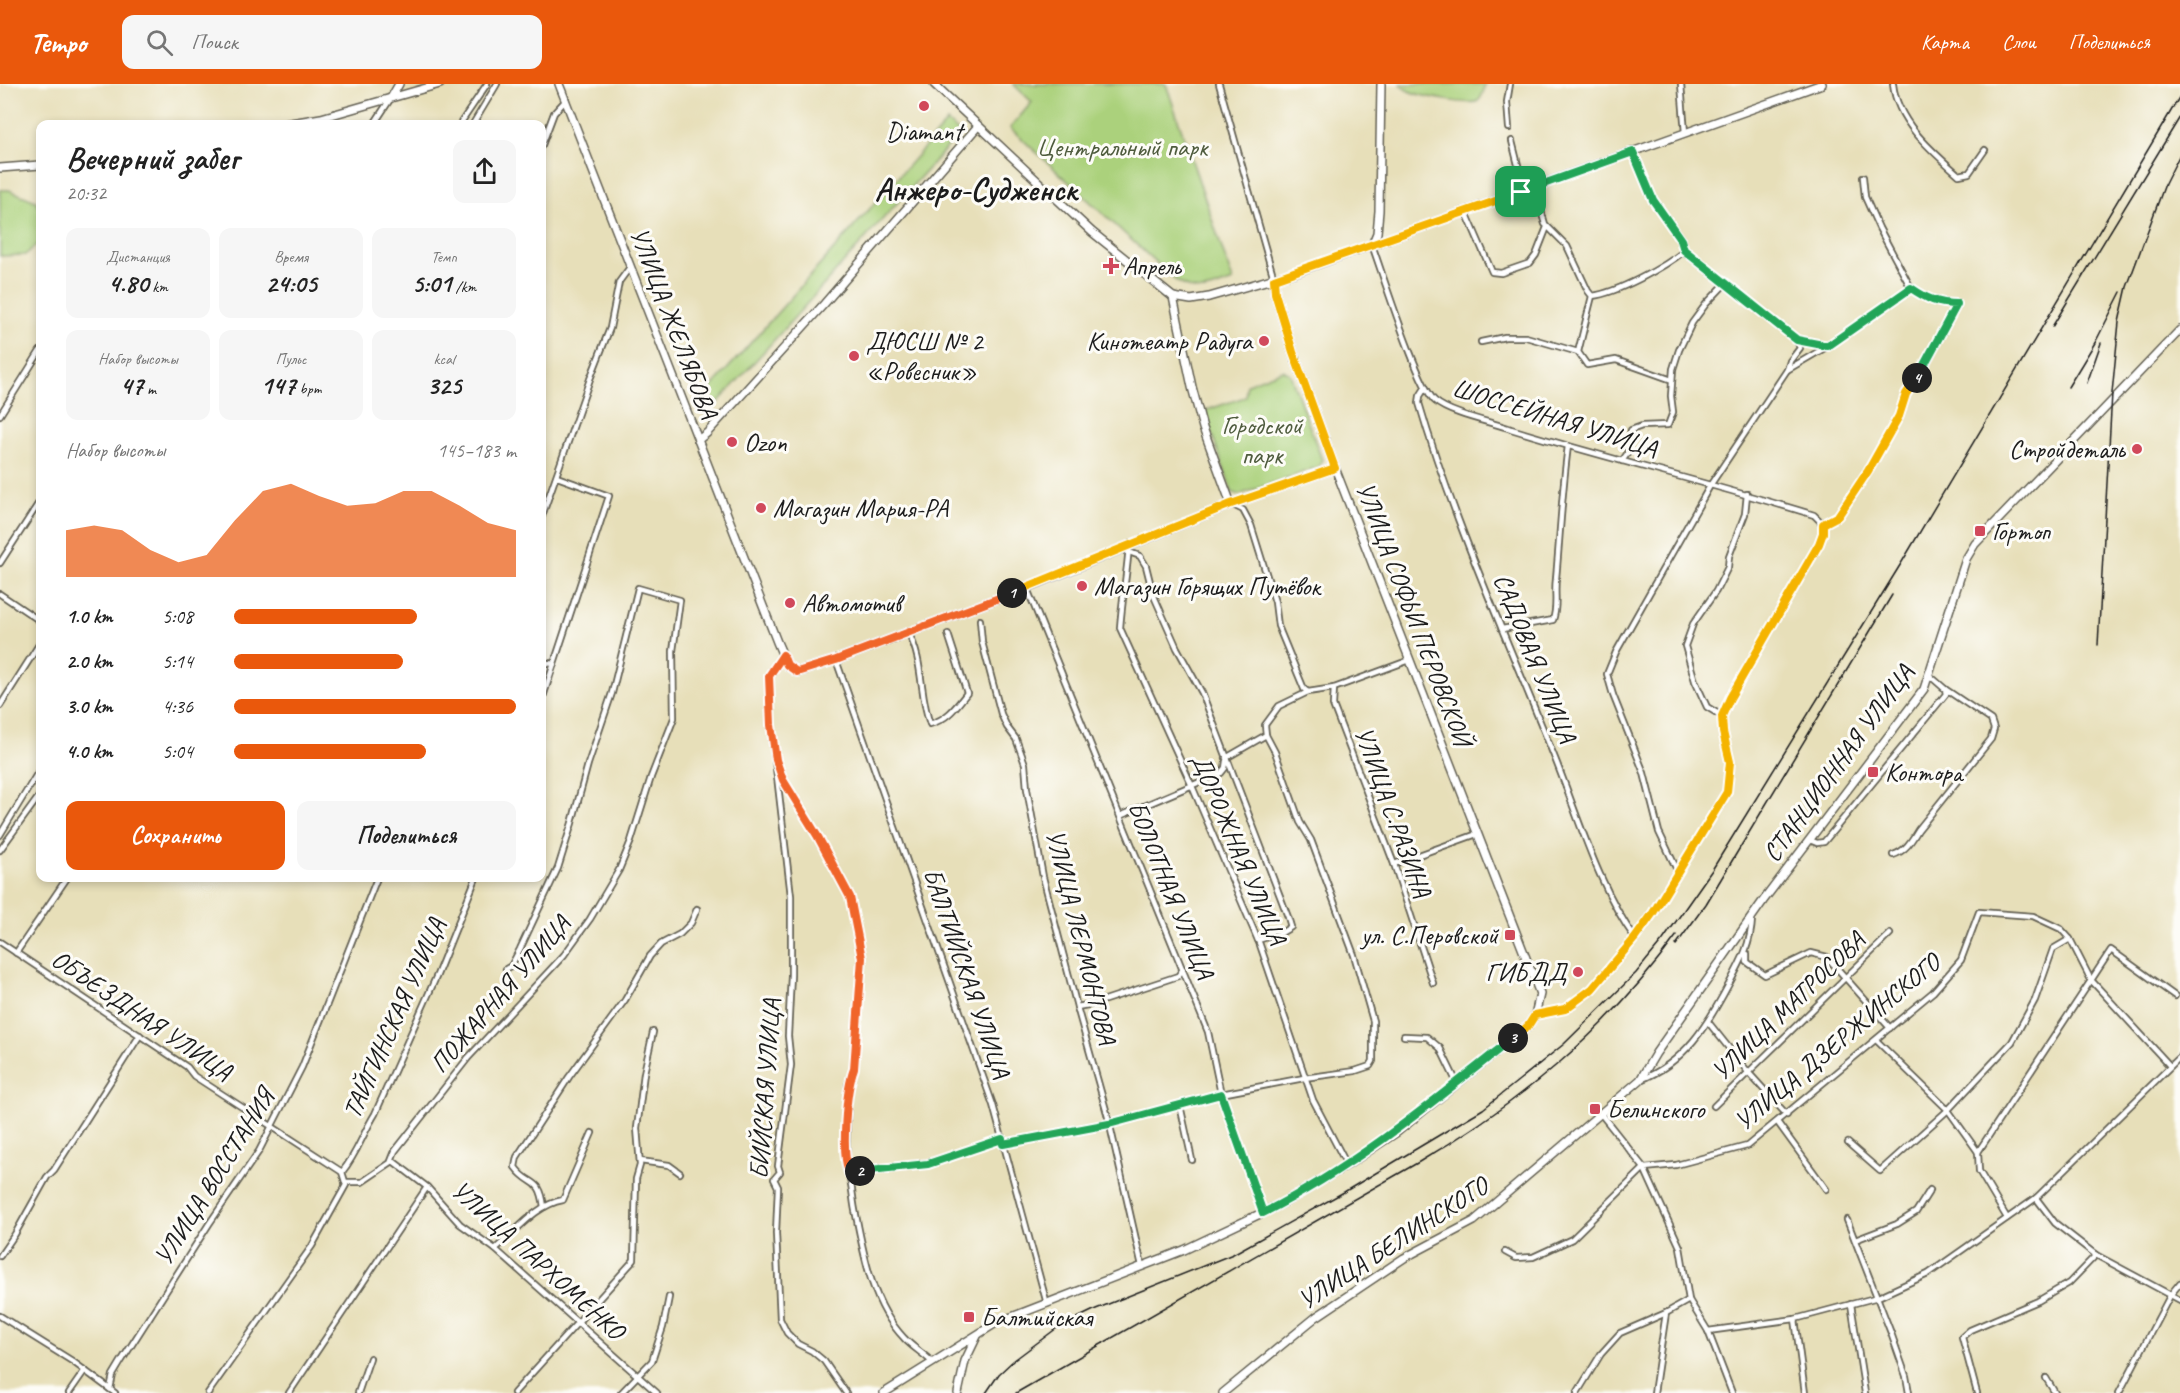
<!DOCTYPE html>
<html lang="ru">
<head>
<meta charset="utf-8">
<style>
  body { margin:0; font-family:Caveat,sans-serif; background:#f6f6f6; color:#222; height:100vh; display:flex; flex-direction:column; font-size:22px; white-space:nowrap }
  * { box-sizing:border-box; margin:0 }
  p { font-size:20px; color:#767676 }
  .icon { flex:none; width:33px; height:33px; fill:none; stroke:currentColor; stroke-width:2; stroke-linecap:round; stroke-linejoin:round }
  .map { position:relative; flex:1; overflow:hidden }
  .sheet { position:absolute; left:36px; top:36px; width:510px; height:762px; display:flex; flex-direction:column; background:#fff; border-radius:12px; box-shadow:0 3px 9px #0003 }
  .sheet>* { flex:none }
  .pin { position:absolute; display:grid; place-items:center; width:51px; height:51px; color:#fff; margin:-26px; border-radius:12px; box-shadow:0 3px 9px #0006 }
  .km { position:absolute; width:30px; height:30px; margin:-15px; border-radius:50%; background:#222; color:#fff; font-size:16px; line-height:30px; text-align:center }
  .round { display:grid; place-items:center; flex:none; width:63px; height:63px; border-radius:12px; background:#f6f6f6 }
  .head { display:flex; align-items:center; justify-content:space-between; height:102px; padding:0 30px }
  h1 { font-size:33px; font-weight:600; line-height:45px }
  .metrics { display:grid; grid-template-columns:repeat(3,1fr); gap:9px; height:102px; padding:6px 30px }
  .metrics div { display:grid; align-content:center; border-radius:12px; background:#f6f6f6; text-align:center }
  .metrics b { font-size:26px; font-weight:600 }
  .metrics small { font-size:16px; font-weight:400 }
  .metrics p { font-size:16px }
  .chart { height:168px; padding:12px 30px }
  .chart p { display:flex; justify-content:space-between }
  .chart svg { width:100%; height:108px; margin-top:6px; fill:#ea580c; opacity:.7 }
  .action { display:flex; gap:12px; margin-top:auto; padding:12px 30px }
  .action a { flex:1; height:69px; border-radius:12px; background:#ea580c; color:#fff; font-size:24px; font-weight:600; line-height:69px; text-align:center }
  .action a+a { background:#f6f6f6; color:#222 }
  ul { padding:0 30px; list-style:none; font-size:20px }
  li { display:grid; grid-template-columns:96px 72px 1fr; align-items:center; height:45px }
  li i { height:15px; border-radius:8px; background:#ea580c }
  header { display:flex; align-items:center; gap:36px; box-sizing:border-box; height:84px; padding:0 30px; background:#ea580c; color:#fff }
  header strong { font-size:28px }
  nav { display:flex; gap:33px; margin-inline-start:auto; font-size:21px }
  .search { width:420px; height:54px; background:#f6f6f6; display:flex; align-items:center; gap:15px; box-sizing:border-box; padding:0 21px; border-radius:12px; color:#767676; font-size:22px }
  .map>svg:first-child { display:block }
</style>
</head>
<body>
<header>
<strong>Tempo</strong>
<div class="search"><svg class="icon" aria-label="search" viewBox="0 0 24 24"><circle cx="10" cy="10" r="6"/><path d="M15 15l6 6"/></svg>Поиск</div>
<nav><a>Карта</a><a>Слои</a><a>Поделиться</a></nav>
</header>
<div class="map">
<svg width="2180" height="1309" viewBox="0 0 2180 1309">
  <rect width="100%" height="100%" fill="#fdfcf7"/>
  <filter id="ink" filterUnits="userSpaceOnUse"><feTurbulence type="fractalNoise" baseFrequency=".0167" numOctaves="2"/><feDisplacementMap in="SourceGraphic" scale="12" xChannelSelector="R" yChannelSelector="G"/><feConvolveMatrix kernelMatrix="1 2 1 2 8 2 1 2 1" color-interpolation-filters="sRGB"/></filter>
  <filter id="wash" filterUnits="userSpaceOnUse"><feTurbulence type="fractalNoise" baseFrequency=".008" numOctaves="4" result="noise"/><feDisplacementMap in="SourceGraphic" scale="24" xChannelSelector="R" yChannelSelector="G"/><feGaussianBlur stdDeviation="1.35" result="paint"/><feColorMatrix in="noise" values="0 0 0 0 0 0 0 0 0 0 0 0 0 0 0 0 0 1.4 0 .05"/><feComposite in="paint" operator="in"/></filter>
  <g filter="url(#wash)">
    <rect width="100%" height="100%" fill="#e7dfb9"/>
    <g fill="#abd17b" stroke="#64764c" stroke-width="1.5">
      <path d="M 1013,0 L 1166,0 L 1233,197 C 1207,206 1201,212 1176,197 L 1010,44 L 1032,18 Z"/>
      <path d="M 1400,0 L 1485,0 C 1484,6 1483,13 1478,17 C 1470,22 1417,12 1407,6 C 1405,5 1401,2 1400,0 Z"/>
      <polygon points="947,38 960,49 706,332 699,317"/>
      <polygon points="0,106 9,106 36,117 40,126 40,158 25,171 0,172"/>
      <polygon points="1283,286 1290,290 1322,376 1318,383 1239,411 1232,408 1204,327 1245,313 1247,300"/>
    </g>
  </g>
  <g filter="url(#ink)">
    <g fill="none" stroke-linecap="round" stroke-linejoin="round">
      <g stroke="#636053" stroke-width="8">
        <g id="street">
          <polyline points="1219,0 1274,195"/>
          <polyline points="1681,0 1685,49"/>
          <path d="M 1893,0 C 1897,38 1932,67 1959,91 L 1969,89 L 1985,66"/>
          <polyline points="374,40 391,14"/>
          <polyline points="460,40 487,0"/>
          <polyline points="473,40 497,0"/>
          <polyline points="1509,44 1507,18 1510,0"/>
          <polyline points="1512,57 1520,89 1521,108"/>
          <polyline points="542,61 554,29 566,16"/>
          <polyline points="1633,68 1653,116 1681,156 1684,167 1797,256 1828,262"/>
          <polyline points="1863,93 1865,113 1879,144 1911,204"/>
          <polyline points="1534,103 1545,140 1567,162 1588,207 1592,212 1578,268 1587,281 1616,276 1672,296"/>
          <polyline points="1466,128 1492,188 1501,189 1530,179 1536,171 1547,143"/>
          <path d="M 1372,161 C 1382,188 1418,303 1435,317 C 1450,330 1491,338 1511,345 C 1612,376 1714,400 1814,431 L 1823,440"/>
          <path d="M 1592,212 C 1617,209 1665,183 1684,167"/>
          <path d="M 1797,256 L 1800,264 L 1790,277 L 1787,286 L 1828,262 L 1911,204 C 1927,215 1938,220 1957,220 L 1925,281 L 1906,310 L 1899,332 L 1868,387 L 1838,432 L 1823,440"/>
          <polyline points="1481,258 1505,253 1526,253 1578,268"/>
          <path d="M 1425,304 L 1420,312 L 1419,319 C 1454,439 1507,555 1554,672 C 1577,729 1599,805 1635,854"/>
          <polyline points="0,331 40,267"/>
          <polyline points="1622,377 1627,370 1631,346 1642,342 1668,341 1673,328 1671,312 1673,285 1679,266 1692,239 1706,220 1725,200"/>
          <polyline points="1231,420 1243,426 1251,441 1275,518 1278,542 1304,605 1308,608"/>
          <polyline points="542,432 590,295 610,244 619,198 630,183"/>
          <path d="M 1129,462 C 1127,489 1122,516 1120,544 L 1192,702 L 1260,861 L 1313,1016 L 1347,1081"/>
          <polyline points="1129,468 1140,472 1146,482 1153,510 1177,564 1202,609 1288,833 1291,843 1281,849 1258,856"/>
          <polyline points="0,479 40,417"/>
          <polyline points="1026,502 1208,948 1221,1010 1263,1129"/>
          <polyline points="0,510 40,537"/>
          <polyline points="980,536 982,558 1001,630 1007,643 1016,655 1025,680 1027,705 1043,793 1077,923 1108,1033 1142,1182"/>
          <path d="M 1502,545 L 1553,536 C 1558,522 1554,510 1556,495 C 1560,450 1562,407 1568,362"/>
          <path d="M 908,548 C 924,577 919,610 930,640 C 948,635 956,623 967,609 L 948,550"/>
          <polyline points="783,571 769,592 771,641 791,812 791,891 788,952 791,981 778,1082 780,1088 774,1095 778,1103 776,1149 780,1235 787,1249 798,1260 812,1267 824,1277 846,1309"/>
          <polyline points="836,576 993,1021 1047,1220"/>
          <polyline points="542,578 554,580"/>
          <polyline points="1334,604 1333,621 1394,780 1433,899"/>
          <polyline points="542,616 609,412 557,393"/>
          <polyline points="0,622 40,559"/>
          <polyline points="1722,632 1707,623 1695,597 1685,562 1693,540 1716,507 1728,483 1729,472 1745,430 1747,410"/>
          <polyline points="1226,674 1266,651 1265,641 1279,622 1308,608 1334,604 1410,576"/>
          <path d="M 779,684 L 783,696 L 818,753 L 850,813 L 862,874 L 854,985 L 848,1001 L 846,1082 C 853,1098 852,1115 856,1131 C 864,1173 873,1222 904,1254 C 912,1263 923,1269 932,1278"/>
          <polyline points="1120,732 1221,689 1225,684 1226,677"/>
          <polyline points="0,751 40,685"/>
          <polyline points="1810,756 1817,759 1824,758 1946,610 1945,605 1929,591"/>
          <polyline points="0,766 40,711"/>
          <path d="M 1893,771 C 1906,767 1912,756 1918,746 L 1991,655 L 1994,645 L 1991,636 L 1945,605"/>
          <polyline points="1394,780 1477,750"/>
          <polyline points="1678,788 1659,748 1644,689 1613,611 1607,590 1616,568 1711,400 1787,286"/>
          <polyline points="0,858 187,983 194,992 342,1088 346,1101 312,1162 208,1309"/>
          <polyline points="16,869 67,794"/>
          <polyline points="1747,870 1747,878 1765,891 1811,869 1827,873 1890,944"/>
          <polyline points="1077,923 1093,920 1178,892 1183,885"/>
          <polyline points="1535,931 1565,925 1592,905 1635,854 1653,829 1727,708 1730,678 1723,648 1722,632 1730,613 1819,460 1823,449 1823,440"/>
          <polyline points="1709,939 1748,988 1787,1031"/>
          <polyline points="1404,952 1427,953 1440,964 1457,999"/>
          <polyline points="1876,956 1948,1026 1978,1068 1979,1087 2007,1134"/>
          <path d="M 1640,996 C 1685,979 1708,940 1729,900 C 1741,878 1751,860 1752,835"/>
          <polyline points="1180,1021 1192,1076"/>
          <polyline points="1714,1022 1890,850"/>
          <polyline points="1601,1030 1644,1084 1680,1163 1689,1216 1708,1247 1732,1309"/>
          <polyline points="1778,1039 1826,1105"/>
          <polyline points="1848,1059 1880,1087 1948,1026 2012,958 2035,916 2053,865 2070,855"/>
          <polyline points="1003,1060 1109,1040 1221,1010 1304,994 1355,987 1370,982 1373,977 1373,937 1354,871 1311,756 1300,738 1275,668 1266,651"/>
          <polyline points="1978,1068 2111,866 2175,912"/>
          <polyline points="391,1077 395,1067 468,974 564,871 590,835 619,786 631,757 651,693 674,634 673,567 680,516 638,504 612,609 588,680 572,739 558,784 520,865 511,882 506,885"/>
          <polyline points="640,1077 669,1081 680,1089"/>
          <path d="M 342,1088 C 357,1070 363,1049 375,1030 L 437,891 L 476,794"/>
          <polyline points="849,1089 928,1079 1002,1055"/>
          <polyline points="345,1098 362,1098 393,1077 427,1103 460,1140 495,1165 657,1309"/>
          <polyline points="2036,1114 2055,1139 2096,1171 2180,1216"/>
          <path d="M 544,1123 C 540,1091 530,1104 515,1083 L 517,1073 L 569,993 L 625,916 L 650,872 L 661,860 L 680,850 L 691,839 L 697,825"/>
          <polyline points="1847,1136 1891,1249 1906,1292 1909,1309"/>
          <polyline points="1855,1156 1897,1140 1916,1128 1930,1106"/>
          <path d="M 495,1165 C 516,1148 535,1121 563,1116 L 592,1049"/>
          <polyline points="1505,1168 1516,1174 1533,1173 1572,1155 1644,1084 1676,1081 1747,1062 1933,908 1961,876 1979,828 2033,832 2061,845 2070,855 2091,896 2170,982"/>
          <polyline points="0,1172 15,1150 47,1093 54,1086 140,951"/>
          <polyline points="1851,1220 1865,1309"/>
          <polyline points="0,1232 72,1277 115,1309"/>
          <polyline points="1795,1235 1805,1309"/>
          <polyline points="1708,1247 1795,1235 1878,1213 1928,1190 2036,1114 2180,973"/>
          <polyline points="2046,1294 2055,1309"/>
          <polyline points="110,1305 113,1291 122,1276 209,1140 259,1067 302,983 377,794"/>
          <polyline points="69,1309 85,1286"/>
          <polyline points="289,1309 427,1103"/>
          <polyline points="358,1309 370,1274"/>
          <polyline points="514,1309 634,1176 636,1095 640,1081 637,1044 644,989 653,948"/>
          <polyline points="621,1309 652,1277 663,1243 669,1213"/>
          <polyline points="1577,1309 1601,1270 1620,1249 1666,1229 1689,1216"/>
          <polyline points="1654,1309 1666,1229"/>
          <polyline points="1977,1309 1962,1253 1970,1246 2038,1217 2069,1199 2096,1171"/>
          <polyline points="2119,1309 2171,1210 2180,1199"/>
        </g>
      </g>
      <g stroke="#636053" stroke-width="10">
        <g id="secondary">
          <polyline points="559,0 777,558 787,581 797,588 836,576 1031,502 1231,420 1335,384"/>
          <polyline points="934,0 1092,148 1173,213 1192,303 1203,344 1231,420"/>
          <polyline points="391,14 399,0"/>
          <polyline points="285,40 321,34 440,0"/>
          <polyline points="0,84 40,81"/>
          <polyline points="1372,161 1377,149 1379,127 1381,0"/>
          <polyline points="1173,213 1191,216 1209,213 1293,189 1822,0"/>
          <polyline points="698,356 707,349 824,220 978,42"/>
          <polyline points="884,1309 996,1239 1184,1166 1285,1118 1347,1081 1397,1048 1528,942 1535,931 1540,910 1335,384 1293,268 1275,209 1274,195"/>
          <polyline points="958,1309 965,1277 977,1252"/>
          <polyline points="1223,1309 1316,1233 1404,1174 1474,1137 1640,996 1656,969 1763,817 1924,605 1966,475 1975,460 2180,246"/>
        </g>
      </g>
      <use href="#street" stroke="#fff" stroke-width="4.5"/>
      <use href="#secondary" stroke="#fff" stroke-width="7"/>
      <g stroke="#1c1c1c" stroke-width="1.5">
        <polyline points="2052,243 2180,33"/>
        <polyline points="2087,299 2101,259"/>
        <polyline points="2068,303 2096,257 2121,208"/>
        <polyline points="2098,561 2112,309 2119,238 2127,203 2165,100 2180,70"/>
        <polyline points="1676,861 1706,820 1892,511"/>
        <polyline points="986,1309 999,1290 1013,1277 1057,1244 1096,1225 1233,1170 1344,1108 1483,1025 1564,960 1636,889 1663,856 1712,786 1902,478 2180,12"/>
        <path d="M 1016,1309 L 1419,1078 C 1521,1018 1607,947 1677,851"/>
      </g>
    </g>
  </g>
  <g fill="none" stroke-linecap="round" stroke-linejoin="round" filter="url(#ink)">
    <g stroke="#fff" stroke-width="12">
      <polyline id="split-1" points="1012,509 1231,420 1335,384 1293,268 1275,209 1274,195 1521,108"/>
    </g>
    <g stroke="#fff" stroke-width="12">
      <path id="split-2" d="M 860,1087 L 849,1089 C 841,1068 846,1006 854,985 L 862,874 L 850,813 L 818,753 L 783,696 L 776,676 L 771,641 L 769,592 L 783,571 L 787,581 L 797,588 L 836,576 L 1012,509"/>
    </g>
    <g stroke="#fff" stroke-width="12">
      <path id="split-3" d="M 860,1087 L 928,1080 L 1002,1055 L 1003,1060 L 1109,1040 L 1221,1010 L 1263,1129 C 1355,1083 1433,1018 1513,954"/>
    </g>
    <g stroke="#fff" stroke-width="12">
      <polyline id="split-4" points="1513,954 1528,942 1535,931 1565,925 1592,905 1635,854 1653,829 1727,708 1730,678 1723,648 1722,632 1730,614 1819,460 1823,449 1823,440 1838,432 1868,387 1899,332 1906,310 1917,294"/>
    </g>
    <g stroke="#fff" stroke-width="12">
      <path id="split-5" d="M 1521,108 L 1633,68 L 1653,116 L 1681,156 L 1684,166 L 1797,256 L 1828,262 L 1911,204 C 1927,215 1938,220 1957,220 L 1917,294"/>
    </g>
    <use href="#split-1" stroke="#f5b400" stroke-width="8"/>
    <use href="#split-2" stroke="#f0652b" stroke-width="8"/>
    <use href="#split-3" stroke="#22a559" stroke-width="8"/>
    <use href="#split-4" stroke="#f5b400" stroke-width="8"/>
    <use href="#split-5" stroke="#22a559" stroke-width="8"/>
  </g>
  <g fill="#d1495b" stroke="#fdfcf7" stroke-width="2">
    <circle cx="924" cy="22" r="6"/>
    <path d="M1108 173h6v6h6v6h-6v6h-6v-6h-6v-6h6z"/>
    <circle cx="1264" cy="257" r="6"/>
    <circle cx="854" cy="272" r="6"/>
    <circle cx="732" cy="358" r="6"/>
    <circle cx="2137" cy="365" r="6"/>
    <circle cx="761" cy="424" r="6"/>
    <rect x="1974" y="441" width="12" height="12" rx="3"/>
    <circle cx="1082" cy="502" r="6"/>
    <circle cx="790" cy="519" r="6"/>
    <rect x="1867" y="682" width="12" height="12" rx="3"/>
    <rect x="1504" y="845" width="12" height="12" rx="3"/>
    <circle cx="1578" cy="888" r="6"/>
    <rect x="1589" y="1019" width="12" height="12" rx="3"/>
    <rect x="963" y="1227" width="12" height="12" rx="3"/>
  </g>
  <g text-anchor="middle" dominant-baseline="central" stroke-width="6" stroke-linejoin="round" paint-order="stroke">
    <g font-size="26" fill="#1c1c1c" stroke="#fdfcf7" text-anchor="start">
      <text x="924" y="47" text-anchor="middle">Diamant</text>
      <text x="1123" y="182">Апрель</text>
      <text x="866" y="257">ДЮСШ № 2<tspan x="866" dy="30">«Ровесник»</tspan></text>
      <text x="1252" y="257" text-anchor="end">Кинотеатр Радуга</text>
      <text x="744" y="358">Ozon</text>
      <text x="2125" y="365" text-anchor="end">Стройдеталь</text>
      <text x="773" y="424">Магазин Мария-РА</text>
      <text x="1992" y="447">Гортоп</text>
      <text x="1094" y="502">Магазин Горящих Путёвок</text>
      <text x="802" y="519">Автомотив</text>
      <text x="1885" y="688">Контора</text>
      <text x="1498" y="851" text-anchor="end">ул. С.Перовской</text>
      <text x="1566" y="888" text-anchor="end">ГИБДД</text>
      <text x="1607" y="1025">Белинского</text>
      <text x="981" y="1233">Балтийская</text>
    </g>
    <g font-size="26" fill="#4e5b3d" stroke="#fdfcf7">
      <text x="1122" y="63">Центральный парк</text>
      <text x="1262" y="341">Городской<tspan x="1262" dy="30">парк</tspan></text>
    </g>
    <g font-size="26" fill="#1c1c1c" stroke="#fdfcf7">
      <text transform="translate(674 239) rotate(69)">УЛИЦА ЖЕЛЯБОВА</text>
      <text transform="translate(1555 334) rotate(17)">ШОССЕЙНАЯ УЛИЦА</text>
      <text transform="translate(1414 530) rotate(69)">УЛИЦА СОФЬИ ПЕРОВСКОЙ</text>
      <text transform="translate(1535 574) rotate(68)">САДОВАЯ УЛИЦА</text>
      <text transform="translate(1838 679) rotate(-54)">СТАНЦИОННАЯ УЛИЦА</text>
      <text transform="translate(1393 728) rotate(70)">УЛИЦА С.РАЗИНА</text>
      <text transform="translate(1239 765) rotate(67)">ДОРОЖНАЯ УЛИЦА</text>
      <text transform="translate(1171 806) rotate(68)">БОЛОТНАЯ УЛИЦА</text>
      <text transform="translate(1081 853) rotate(76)">УЛИЦА ЛЕРМОНТОВА</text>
      <text transform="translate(967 889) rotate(71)">БАЛТИЙСКАЯ УЛИЦА</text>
      <text transform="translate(500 910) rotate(-49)">ПОЖАРНАЯ УЛИЦА</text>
      <text transform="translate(1788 922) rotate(-44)">УЛИЦА МАТРОСОВА</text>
      <text transform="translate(142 931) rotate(34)">ОБЪЕЗДНАЯ УЛИЦА</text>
      <text transform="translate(394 934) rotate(-66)">ТАЙГИНСКАЯ УЛИЦА</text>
      <text transform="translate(1837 958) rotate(-40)">УЛИЦА ДЗЕРЖИНСКОГО</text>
      <text transform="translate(765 1005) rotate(-86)">БИЙСКАЯ УЛИЦА</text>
      <text transform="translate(214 1093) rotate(-58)">УЛИЦА ВОССТАНИЯ</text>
      <text transform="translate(1393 1159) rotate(-33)">УЛИЦА БЕЛИНСКОГО</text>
      <text transform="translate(538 1176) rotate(42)">УЛИЦА ПАРХОМЕНКО</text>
    </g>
    <g font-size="32" font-weight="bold" fill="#1c1c1c" stroke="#fdfcf7">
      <text x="976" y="105">Анжеро-Судженск</text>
    </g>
  </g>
</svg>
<div class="pin" style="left:1521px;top:108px;background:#1e9e55"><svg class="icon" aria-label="arrive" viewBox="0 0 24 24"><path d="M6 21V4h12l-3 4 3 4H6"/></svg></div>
<b class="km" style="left:1012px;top:509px">1</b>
<b class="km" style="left:860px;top:1087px">2</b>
<b class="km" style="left:1513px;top:954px">3</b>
<b class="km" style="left:1917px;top:294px">4</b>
<section class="sheet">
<div class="head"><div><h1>Вечерний забег</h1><p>20:32</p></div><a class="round"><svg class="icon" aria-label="share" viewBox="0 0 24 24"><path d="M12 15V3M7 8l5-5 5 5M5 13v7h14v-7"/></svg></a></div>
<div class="metrics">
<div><p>Дистанция</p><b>4.80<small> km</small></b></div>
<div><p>Время</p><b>24:05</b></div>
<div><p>Темп</p><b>5:01<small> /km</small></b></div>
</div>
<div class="metrics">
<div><p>Набор высоты</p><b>47<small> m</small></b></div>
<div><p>Пульс</p><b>147<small> bpm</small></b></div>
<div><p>kcal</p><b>325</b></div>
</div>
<div class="chart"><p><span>Набор высоты</span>145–183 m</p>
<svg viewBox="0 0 160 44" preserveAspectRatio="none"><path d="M0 44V25L10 23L20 25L30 33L40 38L50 35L60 21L70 9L80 6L90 11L100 15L110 14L120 9L130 9L140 15L150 22L160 25V44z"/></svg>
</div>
<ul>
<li><b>1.0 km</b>5:08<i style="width:65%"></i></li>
<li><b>2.0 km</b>5:14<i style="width:60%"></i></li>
<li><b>3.0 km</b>4:36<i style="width:100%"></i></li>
<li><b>4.0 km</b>5:04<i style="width:68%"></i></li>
</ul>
<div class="action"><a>Сохранить</a><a>Поделиться</a></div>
</section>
</div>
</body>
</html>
